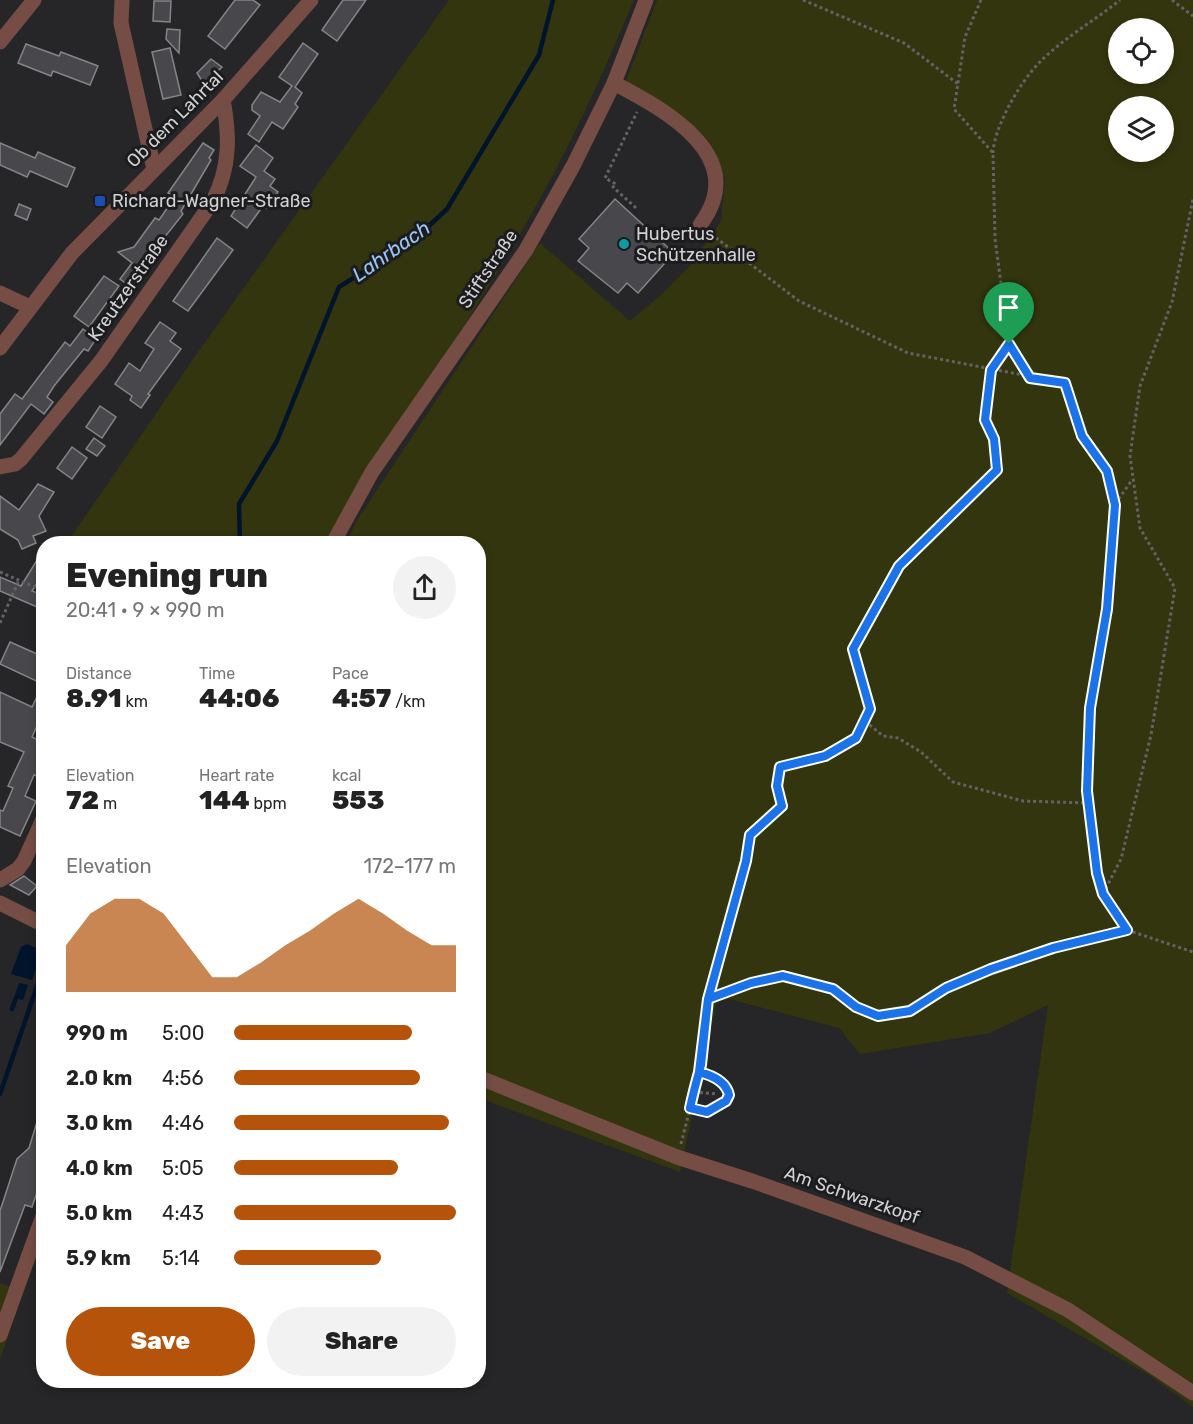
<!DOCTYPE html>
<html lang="en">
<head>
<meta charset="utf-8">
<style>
  body { margin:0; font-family:Rubik,sans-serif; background:#f2f2f2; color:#222; height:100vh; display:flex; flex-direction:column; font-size:22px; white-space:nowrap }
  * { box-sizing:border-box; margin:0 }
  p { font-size:20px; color:#767676 }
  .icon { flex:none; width:33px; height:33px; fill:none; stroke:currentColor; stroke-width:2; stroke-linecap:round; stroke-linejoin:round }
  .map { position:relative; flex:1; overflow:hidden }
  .panel { position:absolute; left:36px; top:536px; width:450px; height:852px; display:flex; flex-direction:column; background:#fff; border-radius:24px; box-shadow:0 3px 9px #0003 }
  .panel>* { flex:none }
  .buttons { position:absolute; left:1108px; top:18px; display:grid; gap:12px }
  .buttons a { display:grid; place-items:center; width:66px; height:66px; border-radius:50%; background:#fff; box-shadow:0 3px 9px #0003; font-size:30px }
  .pin { position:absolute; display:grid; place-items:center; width:51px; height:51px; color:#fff; margin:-62px -26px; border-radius:50% 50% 50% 0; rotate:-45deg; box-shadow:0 0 6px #0007 }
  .pin .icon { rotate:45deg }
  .round { display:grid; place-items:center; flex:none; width:63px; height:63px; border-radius:32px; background:#f2f2f2 }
  .head { display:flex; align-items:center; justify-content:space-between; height:102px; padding:0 30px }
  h1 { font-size:33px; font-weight:800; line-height:45px }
  .figures { display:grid; grid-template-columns:repeat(3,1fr); gap:9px; height:102px; padding:6px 30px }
  .figures div { display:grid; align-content:center }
  .figures b { font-size:26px; font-weight:800 }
  .figures small { font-size:16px; font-weight:400 }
  .figures p { font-size:16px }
  .chart { height:168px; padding:12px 30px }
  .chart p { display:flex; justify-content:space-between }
  .chart svg { width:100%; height:108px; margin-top:6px; fill:#b45309; opacity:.7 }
  .cta { display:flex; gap:12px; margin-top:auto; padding:12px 30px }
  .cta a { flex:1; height:69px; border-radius:36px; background:#b45309; color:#fff; font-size:24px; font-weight:800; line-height:69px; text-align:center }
  .cta a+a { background:#f2f2f2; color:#222 }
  ul { padding:0 30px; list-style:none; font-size:20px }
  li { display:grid; grid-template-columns:96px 72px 1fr; align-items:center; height:45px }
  li i { height:15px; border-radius:8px; background:#b45309 }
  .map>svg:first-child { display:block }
</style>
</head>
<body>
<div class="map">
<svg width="1193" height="1424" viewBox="0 0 1193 1424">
  <rect width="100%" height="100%" fill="#262528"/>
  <g fill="#33350e" fill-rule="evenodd">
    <path d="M 449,0 L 634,0 C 610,57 585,114 556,169 C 495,286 413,401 342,512 L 326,543 L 67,543 L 196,355 Z"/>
    <path d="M 657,0 L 1193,0 L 1193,946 L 1179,949 L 1193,947 L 1193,1407 L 1152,1377 L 1007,1293 L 1048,1005 L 990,1033 L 860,1054 L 839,1028 L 718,996 L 680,1172 L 479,1098 L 478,543 L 346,543 L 357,520 L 540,243 L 630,321 L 662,294 L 692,263 L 721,221 L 725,179 L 682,126 L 625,84 ZM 1119,28 L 1164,28 L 1164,74 L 1119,74 ZM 1119,106 L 1164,106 L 1164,152 L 1119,152 Z"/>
    <polygon points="0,1283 23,1291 0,1360"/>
  </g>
  <g fill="#00142b">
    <polygon points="27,944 42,951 32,980 11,974 21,947"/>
    <polygon points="19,983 28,985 23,1000 14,998"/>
  </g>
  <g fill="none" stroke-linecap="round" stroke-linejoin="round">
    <g stroke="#00142b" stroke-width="4.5">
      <polyline points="240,543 239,504 277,441 339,287 414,240 447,209 539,55 553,0"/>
      <polyline points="12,1009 16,998"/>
      <polyline points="0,1094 44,966"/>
    </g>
  </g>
  <g fill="#48474b" stroke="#858488" stroke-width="1.5">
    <polygon points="235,0 253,0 260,5 225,49 208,36"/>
    <polygon points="343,0 366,0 337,41 322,30"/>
    <polygon points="154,1 171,1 170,22 153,21"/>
    <polygon points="167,29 180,30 179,53 166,39"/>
    <polygon points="303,43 318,54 295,87 302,93 295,104 298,107 283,129 272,122 259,142 248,134 260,116 252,110 252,105 261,92 280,102 292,86 279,77"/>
    <polygon points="26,44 59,56 61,52 98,66 90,85 53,71 51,76 18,63"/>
    <polygon points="170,48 181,95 163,99 152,52"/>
    <polygon points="211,59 222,67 204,84 197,73"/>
    <polygon points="0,143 35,158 38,152 75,168 67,187 30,171 27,177 0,165"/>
    <polygon points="203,143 214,150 209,158 211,160 181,211 183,214 145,262 131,287 120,279 132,263 118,252 134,247 155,218 159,220 175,197 168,193"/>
    <polygon points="256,145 273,158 264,171 275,179 270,186 278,192 266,208 263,206 247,228 231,216 256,177 240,166"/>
    <polygon points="615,199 674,253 638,293 627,283 618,293 578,261 589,248 579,239"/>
    <polygon points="19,204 31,209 27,220 15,215"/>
    <polygon points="217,238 233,250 188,311 173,301"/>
    <polygon points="104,276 119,286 89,327 74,316"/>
    <polygon points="160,322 176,333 170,341 181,349 148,394 150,395 141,408 130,400 132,396 115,384 129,363 140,371 154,349 145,343"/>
    <polygon points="83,329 96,339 88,351 84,349 54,386 47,397 53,402 44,414 31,404 0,445 0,414 15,394 22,399 65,342 70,346"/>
    <polygon points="100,406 116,417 102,438 86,427"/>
    <polygon points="94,438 105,446 97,456 86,449"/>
    <polygon points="72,447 87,458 72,479 57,468"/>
    <polygon points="38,484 54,492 39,516 46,531 33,536 36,543 22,549 18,540 0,529 0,496 19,510"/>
    <polygon points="44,549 44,572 32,591 44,596 44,610 0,591 0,577 21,586"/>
    <polygon points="10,642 44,657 44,710 32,737 44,743 44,763 38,776 34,775 25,796 36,801 20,836 0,827 0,810 3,811 13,788 8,786 24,752 0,742 0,692 32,707 43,684 0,664"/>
    <polygon points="24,876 37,886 29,895 10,885"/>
    <polygon points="41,1109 44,1110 44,1172 32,1207 25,1205 0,1272 0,1211 17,1159 29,1148"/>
  </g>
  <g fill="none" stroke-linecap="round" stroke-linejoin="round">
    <g stroke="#636265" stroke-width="3" stroke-dasharray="3 3" stroke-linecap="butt">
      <polyline points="803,0 904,43 958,84"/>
      <polyline points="981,0 965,37 954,109 993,153 995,239 1009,344 1030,377"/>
      <polyline points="1172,0 1193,16"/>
      <path d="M 993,153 C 994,127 1020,82 1039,63 C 1062,39 1094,21 1120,0"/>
      <polyline points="636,208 613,187 616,184 605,178 637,112"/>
      <polyline points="711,234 799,301 908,353 1065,383 1082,436 1107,471 1115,505 1107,609 1090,708 1087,791 1097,873 1103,894 1127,930"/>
      <polyline points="1115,504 1132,480"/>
      <polyline points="0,572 44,591"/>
      <polyline points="0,623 19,580"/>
      <polyline points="865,721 883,736 898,738 921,752 953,782 1023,801 1088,803"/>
      <polyline points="1103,894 1121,859 1151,735 1175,588 1140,528 1130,456 1140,386 1172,302 1193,199"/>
      <polyline points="1127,930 1193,952"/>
      <polyline points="708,999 751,983 783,976 833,989 856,1007 878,1016 910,1011 946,988 991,968 1053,948 1127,930"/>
      <polyline points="694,1092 717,1094"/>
      <path d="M 690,1108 L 707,1112 L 726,1101 L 729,1095 C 726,1081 711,1075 699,1073"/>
      <polyline points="681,1144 701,1065 708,999 746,861 750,835 782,806 777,786 780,767 825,756 856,738 870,709 853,649 899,566 997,469 994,439 985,420 991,370 1009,344"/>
    </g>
    <g stroke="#764d44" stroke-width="15">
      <polyline points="122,0 121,23 154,169"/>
      <polyline points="0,42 34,0"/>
      <path d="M 614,83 C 667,111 751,157 700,225"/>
      <polyline points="0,293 30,307"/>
      <polyline points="0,348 72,253 223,100 311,0"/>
      <path d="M 0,467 L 15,464 L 21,459 L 101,361 L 213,201 C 230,168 230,136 223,100"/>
      <polyline points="333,543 372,472 526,250 573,166 614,83 646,0"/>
      <polyline points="0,880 18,869 24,861 44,817"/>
      <polyline points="0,903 44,925"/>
      <polyline points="478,1077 677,1157 755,1182 965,1257 1068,1310 1193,1393"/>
      <polyline points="0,1335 44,1213"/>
    </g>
  </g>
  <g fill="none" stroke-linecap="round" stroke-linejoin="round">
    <g stroke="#fff" stroke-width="12">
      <path id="route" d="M 1009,344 L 991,370 L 985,420 L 994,439 L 997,470 L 899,566 L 853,649 L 870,709 L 856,738 L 825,756 L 780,767 L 777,786 L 782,806 L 750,835 L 746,861 L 708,999 L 701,1065 C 697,1079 693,1094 690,1108 L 707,1112 L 726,1101 L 729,1095 C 726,1081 711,1075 699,1072 L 708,999 L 751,983 L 783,976 L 833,989 L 856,1007 L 878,1016 L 910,1011 L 946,988 L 991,969 L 1053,948 L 1127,930 L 1103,894 L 1097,873 L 1087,791 L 1090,708 L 1107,609 L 1115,505 L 1107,471 L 1082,436 L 1065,383 L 1030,378 L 1009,344"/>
    </g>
    <use href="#route" stroke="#1a73e8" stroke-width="8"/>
  </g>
  <rect fill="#1a4fb4" stroke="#1c1c1f" stroke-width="2" x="94" y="195" width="12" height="12" rx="3"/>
  <circle fill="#0f9aa8" stroke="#1c1c1f" stroke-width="2" cx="624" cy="244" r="6"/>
  <g text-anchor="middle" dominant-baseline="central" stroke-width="6" stroke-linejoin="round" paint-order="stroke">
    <g font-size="18" fill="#d2d2d4" stroke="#1c1c1f">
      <text transform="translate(175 119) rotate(-45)">Ob dem Lahrtal</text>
      <text transform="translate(488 269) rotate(-56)">Stiftstraße</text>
      <text transform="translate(128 288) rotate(-55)">Kreutzerstraße</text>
      <text transform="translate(852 1195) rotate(19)">Am Schwarzkopf</text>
    </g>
    <g font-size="18" fill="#d2d2d4" stroke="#1c1c1f" text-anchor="start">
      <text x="112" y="201">Richard-Wagner-Straße</text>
      <text x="636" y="234">Hubertus<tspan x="636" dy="21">Schützenhalle</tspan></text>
    </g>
    <g font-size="20" font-style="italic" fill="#9ac6f4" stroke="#1c1c1f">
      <text transform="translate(391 251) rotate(-35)">Lahrbach</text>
    </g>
  </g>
</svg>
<div class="buttons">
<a><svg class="icon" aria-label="locate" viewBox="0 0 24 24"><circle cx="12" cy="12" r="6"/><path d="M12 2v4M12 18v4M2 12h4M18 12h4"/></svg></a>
<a><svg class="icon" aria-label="layers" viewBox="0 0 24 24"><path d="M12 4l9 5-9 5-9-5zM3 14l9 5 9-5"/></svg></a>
</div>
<div class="pin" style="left:1009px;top:344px;background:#1e9e55"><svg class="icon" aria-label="arrive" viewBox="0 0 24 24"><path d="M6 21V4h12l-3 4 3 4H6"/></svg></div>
<section class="panel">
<div class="head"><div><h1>Evening run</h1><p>20:41 · 9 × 990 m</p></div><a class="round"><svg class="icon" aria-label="share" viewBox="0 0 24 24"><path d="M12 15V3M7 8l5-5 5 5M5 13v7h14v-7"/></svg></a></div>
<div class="figures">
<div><p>Distance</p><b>8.91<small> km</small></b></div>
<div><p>Time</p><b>44:06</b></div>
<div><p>Pace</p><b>4:57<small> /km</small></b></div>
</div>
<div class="figures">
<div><p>Elevation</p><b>72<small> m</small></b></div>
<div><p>Heart rate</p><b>144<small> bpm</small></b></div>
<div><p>kcal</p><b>553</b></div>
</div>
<div class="chart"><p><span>Elevation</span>172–177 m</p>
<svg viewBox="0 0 160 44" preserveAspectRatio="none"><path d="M0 44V25L10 12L20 6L30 6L40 12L50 25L60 38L70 38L80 32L90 25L100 19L110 12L120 6L130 12L140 19L150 25L160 25V44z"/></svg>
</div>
<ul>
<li><b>990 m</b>5:00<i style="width:80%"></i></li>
<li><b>2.0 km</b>4:56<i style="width:84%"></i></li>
<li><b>3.0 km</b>4:46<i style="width:97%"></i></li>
<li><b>4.0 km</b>5:05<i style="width:74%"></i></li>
<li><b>5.0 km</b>4:43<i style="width:100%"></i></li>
<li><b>5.9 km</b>5:14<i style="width:66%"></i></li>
</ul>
<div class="cta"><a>Save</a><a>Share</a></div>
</section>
</div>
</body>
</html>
